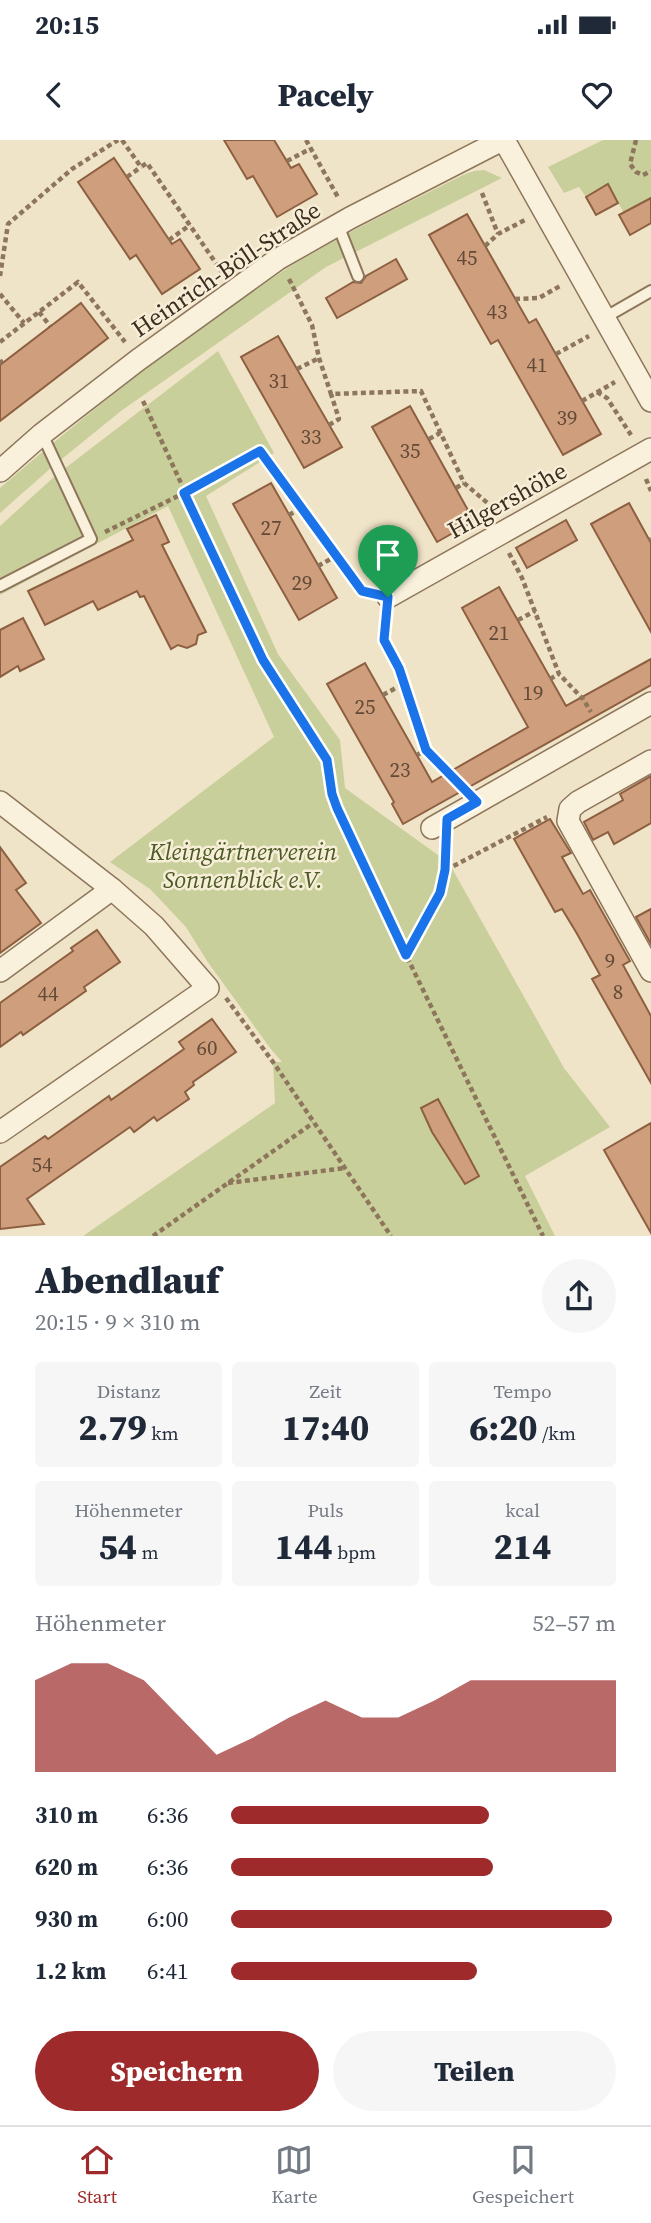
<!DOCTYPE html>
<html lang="de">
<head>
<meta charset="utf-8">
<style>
  body { margin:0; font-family:"Source Serif 4",serif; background:#f6f6f7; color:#1f2937; height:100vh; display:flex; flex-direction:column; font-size:26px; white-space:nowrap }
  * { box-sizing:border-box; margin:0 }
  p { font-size:23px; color:#747a83 }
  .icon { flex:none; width:38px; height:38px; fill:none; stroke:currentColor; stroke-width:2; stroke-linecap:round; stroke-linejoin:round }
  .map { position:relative; height:1096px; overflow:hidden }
  .panel { display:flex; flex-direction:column; background:#fff; flex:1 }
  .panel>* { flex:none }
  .pin { position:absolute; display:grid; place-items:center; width:60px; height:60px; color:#fff; margin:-72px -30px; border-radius:50% 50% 50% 0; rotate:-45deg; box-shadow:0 0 7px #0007 }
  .pin .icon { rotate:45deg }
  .round { display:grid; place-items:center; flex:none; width:74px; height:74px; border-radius:37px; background:#f6f6f7 }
  .summary { display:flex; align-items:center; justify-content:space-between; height:119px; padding:0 35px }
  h1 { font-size:38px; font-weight:800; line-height:52px }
  .figures { display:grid; grid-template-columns:repeat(3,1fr); gap:10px; height:119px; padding:7px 35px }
  .figures div { display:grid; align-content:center; border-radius:7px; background:#f6f6f7; text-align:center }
  .figures b { font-size:35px; font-weight:800 }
  .figures small { font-size:19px; font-weight:400 }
  .figures p { font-size:19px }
  .chart { height:196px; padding:14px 35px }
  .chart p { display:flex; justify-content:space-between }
  .chart svg { width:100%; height:126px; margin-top:7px; fill:#9e2a2b; opacity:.7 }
  .action { display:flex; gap:14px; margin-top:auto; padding:14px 35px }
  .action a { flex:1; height:80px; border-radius:42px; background:#9e2a2b; color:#fff; font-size:28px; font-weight:800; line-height:80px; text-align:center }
  .action a+a { background:#f6f6f7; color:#1f2937 }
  ul { padding:0 35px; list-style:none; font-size:23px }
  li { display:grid; grid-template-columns:112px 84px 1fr; align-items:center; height:52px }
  li i { height:18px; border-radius:9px; background:#9e2a2b }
  .status { display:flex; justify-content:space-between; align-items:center; height:49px; padding:0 35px; background:#fff; direction:ltr }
  .status svg { height:19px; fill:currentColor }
  header { display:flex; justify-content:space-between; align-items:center; height:91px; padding:0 35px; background:#fff; font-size:32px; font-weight:800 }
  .tab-bar { display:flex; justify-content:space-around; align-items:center; height:98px; border-top:2px solid #e0e1e3; background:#fff; font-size:19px; color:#747a83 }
  .tab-bar a { display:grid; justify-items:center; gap:4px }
  .tab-bar .current { color:#9e2a2b }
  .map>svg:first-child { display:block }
</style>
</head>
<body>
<div class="status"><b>20:15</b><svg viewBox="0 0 49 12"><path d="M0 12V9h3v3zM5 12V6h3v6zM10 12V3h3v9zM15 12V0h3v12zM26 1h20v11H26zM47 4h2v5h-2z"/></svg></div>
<header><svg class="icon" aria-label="back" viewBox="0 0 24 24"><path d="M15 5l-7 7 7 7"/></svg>Pacely<svg class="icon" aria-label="heart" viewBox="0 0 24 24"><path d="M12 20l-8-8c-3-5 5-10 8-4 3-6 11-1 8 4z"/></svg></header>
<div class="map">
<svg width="651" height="1096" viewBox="0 0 651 1096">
  <rect width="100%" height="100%" fill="#f0e4c8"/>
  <g fill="#c9cf9b">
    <polygon points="603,0 651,0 651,58 624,73 608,45 586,57 579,47 564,53 548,27"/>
    <path d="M 484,30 L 502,38 L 326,127 L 121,271 L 52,327 L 0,373 L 0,348 C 89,272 181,197 280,133 C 338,96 402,66 463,35 L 474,31 Z"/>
    <polygon points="218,211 274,313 206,356 278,514 340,600 345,648 449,723 564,928 610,987 525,1036 555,1096 83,1096 275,963 273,922 282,922 270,908 207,821 186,787 150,749 110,722 274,597 168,366 0,455 0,386 55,336"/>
  </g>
  <g fill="#cf9f7d" stroke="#8d5f41" stroke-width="2">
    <polygon points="224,0 274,0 291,28 299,24 317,54 277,77 253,36 247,39"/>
    <polygon points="114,18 172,104 180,99 200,129 162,154 136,115 130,119 78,42"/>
    <polygon points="608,44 618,63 596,75 586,57"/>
    <polygon points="651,58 651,83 630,95 619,75"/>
    <polygon points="467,74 529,183 536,179 601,294 563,315 498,200 491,204 429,95"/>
    <polygon points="396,119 407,139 337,178 326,158 353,142 361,143 366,136"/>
    <polygon points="81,163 108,198 0,281 0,225"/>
    <polygon points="278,196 342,307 304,328 241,217"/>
    <polygon points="410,266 474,381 437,402 372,287"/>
    <polygon points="271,343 337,458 299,480 233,364"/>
    <polygon points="629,363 651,403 651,492 591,384"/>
    <polygon points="156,375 169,402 162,405 206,492 198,495 196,504 187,508 178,505 171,509 144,456 140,457 137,451 98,470 93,461 45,485 28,451 133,400 127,389"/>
    <polygon points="566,380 577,400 527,428 516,408"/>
    <polygon points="499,447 566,566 651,519 651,545 403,684 392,664 394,662 327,544 365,523 432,642 444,635 528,587 462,468"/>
    <polygon points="23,478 44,519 20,531 18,526 0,537 0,490"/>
    <polygon points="651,636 651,683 614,704 608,692 593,700 584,682 623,660 620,654"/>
    <polygon points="550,679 571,713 562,717 583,754 590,750 630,821 623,825 651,876 651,943 592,839 600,835 576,792 562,769 555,772 514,699"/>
    <polygon points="0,707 26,743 16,750 41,783 0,813"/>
    <polygon points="651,769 651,804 636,777"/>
    <polygon points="97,790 120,822 84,847 86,851 23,895 21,892 0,907 0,863 73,811 71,808"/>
    <polygon points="212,879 236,912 193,942 194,945 185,952 189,959 157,981 154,977 134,992 130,987 27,1059 44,1084 0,1089 0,1027 45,996 48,999 109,956 111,960 184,909 179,902"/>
    <polygon points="438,959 479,1036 465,1044 432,992 421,968"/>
    <polygon points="651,983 651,1093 604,1010"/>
  </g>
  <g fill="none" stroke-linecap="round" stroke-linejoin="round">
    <g stroke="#8d765c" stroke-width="14">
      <g id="lane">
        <polyline points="338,85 358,136"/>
        <polyline points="604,178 651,151"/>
        <polyline points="0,446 91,399 42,294"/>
      </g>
    </g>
    <g stroke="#8d765c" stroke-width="24">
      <g id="street">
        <polyline points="504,0 651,261"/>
        <polyline points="0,331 42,294 138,220 278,119 350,78 502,0"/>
        <polyline points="388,457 651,309"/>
        <polyline points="651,621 578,662 570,669 568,681 651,831"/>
        <polyline points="0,662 112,749 154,786 208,848 0,992"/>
        <polyline points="432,688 651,563"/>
        <polyline points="0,831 112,749"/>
      </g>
    </g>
    <g stroke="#8d765c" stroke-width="4.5" stroke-dasharray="5 3.5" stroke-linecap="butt">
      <polyline points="122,0 141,27 147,23 222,132"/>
      <polyline points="306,0 339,59"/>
      <polyline points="636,0 630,24 636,32 643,35 651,31"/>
      <polyline points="287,21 310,9"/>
      <polyline points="127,37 141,27"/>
      <polyline points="482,53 498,94"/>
      <polyline points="169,100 190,85"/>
      <polyline points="485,106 498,94 525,80"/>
      <polyline points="0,136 8,84 72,29 118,0"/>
      <polyline points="289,139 312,185 319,218 331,254 421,251 464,343 491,366 495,372"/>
      <polyline points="0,154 24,183"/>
      <polyline points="515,159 539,158 560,146"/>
      <polyline points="39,172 50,186"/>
      <polyline points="0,202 78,142 125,202"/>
      <polyline points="556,214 589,196"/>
      <polyline points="0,220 2,223"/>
      <polyline points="297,229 319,218"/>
      <polyline points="597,252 607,258 631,295"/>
      <polyline points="143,261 263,520 327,620 337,668 406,815"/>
      <polyline points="582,261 615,242"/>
      <polyline points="329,285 339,279 331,254"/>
      <polyline points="429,299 440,293"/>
      <polyline points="646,339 651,351"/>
      <polyline points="456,348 464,343"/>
      <polyline points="289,375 301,368"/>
      <polyline points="105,392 184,353 260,311 362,451 366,452"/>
      <polyline points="649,400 651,399"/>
      <polyline points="509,413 522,438 559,534 583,559 591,572"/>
      <polyline points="318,426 336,416"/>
      <polyline points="386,478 384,500 399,528 426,610 462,646"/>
      <polyline points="518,480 535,471"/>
      <polyline points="550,539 559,534"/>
      <polyline points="383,555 403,544"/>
      <polyline points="417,615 426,610"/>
      <polyline points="446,708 445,730 440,753 406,815 543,1096"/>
      <polyline points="446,730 547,677"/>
      <polyline points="226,858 273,922 391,1096"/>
      <polyline points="228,1043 345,1028"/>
      <polyline points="153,1096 313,983"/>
    </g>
    <use href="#lane" stroke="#faf1dc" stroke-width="10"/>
    <use href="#street" stroke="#faf1dc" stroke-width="21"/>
  </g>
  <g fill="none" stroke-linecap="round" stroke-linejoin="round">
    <g stroke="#fff" stroke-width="14">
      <polygon id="route" points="260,311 362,451 388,457 384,500 399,528 426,610 477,662 447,679 445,730 440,753 406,815 337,668 332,654 327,620 263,520 184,353"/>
    </g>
    <use href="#route" stroke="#1a73e8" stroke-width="9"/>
  </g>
  <g text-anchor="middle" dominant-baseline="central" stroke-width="5" stroke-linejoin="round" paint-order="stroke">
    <g font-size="21" fill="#624a37">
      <text x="467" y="117">45</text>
      <text x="497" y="171">43</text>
      <text x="537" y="224">41</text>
      <text x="279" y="240">31</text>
      <text x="567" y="277">39</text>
      <text x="311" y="296">33</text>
      <text x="410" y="310">35</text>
      <text x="271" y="387">27</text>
      <text x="302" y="442">29</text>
      <text x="499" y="492">21</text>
      <text x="533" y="552">19</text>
      <text x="365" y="566">25</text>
      <text x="400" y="629">23</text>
      <text x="610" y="820">9</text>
      <text x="618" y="851">8</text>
      <text x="48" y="853">44</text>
      <text x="207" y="907">60</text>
      <text x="42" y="1024">54</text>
    </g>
    <g font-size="24" fill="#3d2e20" stroke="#f7eed8">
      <text transform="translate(226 129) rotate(-34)">Heinrich-Böll-Straße</text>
      <text transform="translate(507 360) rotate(-29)">Hilgershöhe</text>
    </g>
    <g font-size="24" font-style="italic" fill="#4d5a26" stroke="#f7eed8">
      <text x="243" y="711">Kleingärtnerverein<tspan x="243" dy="28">Sonnenblick e.V.</tspan></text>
    </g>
  </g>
</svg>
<div class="pin" style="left:388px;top:457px;background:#1e9e55"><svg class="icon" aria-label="arrive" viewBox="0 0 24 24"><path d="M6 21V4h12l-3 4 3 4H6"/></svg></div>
</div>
<section class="panel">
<div class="summary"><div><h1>Abendlauf</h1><p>20:15 · 9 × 310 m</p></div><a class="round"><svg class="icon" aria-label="share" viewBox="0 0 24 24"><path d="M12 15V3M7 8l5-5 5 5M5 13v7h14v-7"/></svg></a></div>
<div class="figures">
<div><p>Distanz</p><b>2.79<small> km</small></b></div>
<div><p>Zeit</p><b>17:40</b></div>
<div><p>Tempo</p><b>6:20<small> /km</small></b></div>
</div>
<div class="figures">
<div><p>Höhenmeter</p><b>54<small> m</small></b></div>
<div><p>Puls</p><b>144<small> bpm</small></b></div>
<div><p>kcal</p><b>214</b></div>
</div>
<div class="chart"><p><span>Höhenmeter</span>52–57 m</p>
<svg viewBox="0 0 160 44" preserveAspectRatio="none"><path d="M0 44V12L10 6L20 6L30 12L40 25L50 38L60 32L70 25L80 19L90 25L100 25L110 19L120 12L130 12L140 12L150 12L160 12V44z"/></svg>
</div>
<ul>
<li><b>310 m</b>6:36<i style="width:67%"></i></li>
<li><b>620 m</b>6:36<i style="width:68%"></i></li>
<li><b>930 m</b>6:00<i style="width:99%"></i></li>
<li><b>1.2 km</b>6:41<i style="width:64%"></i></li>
</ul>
<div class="action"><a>Speichern</a><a>Teilen</a></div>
</section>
<nav class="tab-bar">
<a class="current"><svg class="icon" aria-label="home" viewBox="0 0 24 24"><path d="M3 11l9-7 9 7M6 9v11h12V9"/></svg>Start</a>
<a><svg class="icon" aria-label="map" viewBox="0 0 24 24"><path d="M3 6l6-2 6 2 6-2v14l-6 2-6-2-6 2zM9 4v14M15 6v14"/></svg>Karte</a>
<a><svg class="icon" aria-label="saved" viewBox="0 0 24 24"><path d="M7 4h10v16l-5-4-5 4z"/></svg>Gespeichert</a>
</nav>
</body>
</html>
